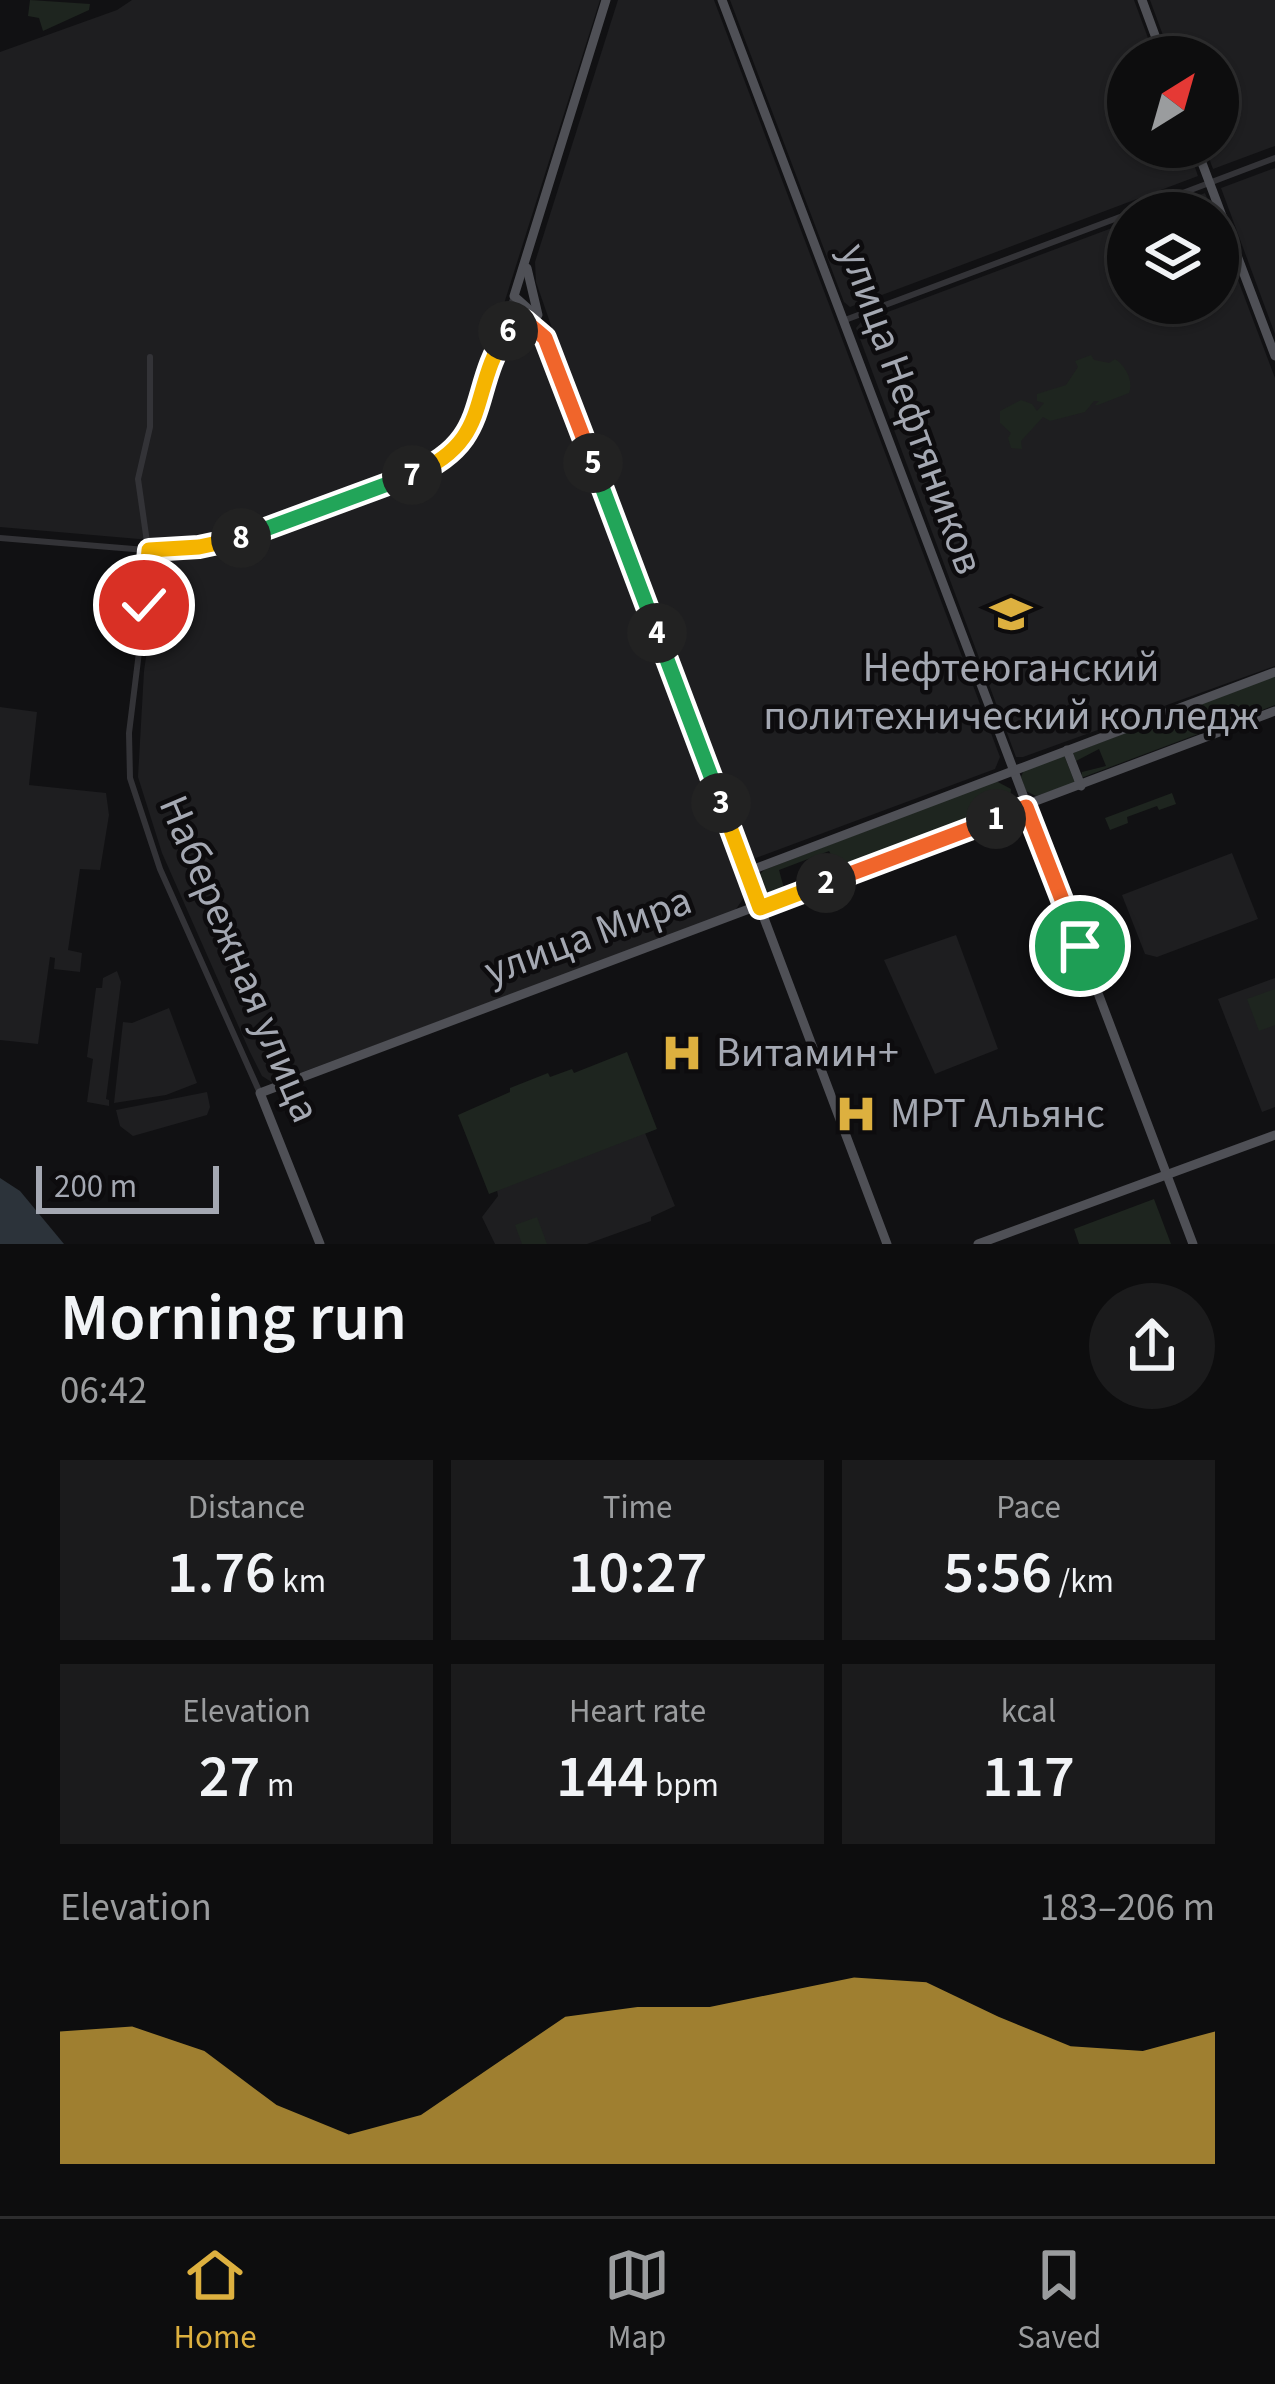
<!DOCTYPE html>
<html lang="en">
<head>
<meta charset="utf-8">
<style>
  body { margin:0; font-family:"Source Sans 3",sans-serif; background:#1b1b1c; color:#f1f3f6; height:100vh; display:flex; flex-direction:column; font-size:45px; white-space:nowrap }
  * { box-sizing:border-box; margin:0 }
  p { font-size:39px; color:#9a9c9e }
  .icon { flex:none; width:66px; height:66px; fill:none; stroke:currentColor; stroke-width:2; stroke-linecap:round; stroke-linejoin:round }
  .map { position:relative; height:1244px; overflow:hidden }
  .panel { display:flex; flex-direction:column; background:#0d0d0e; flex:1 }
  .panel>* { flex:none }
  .needle { width:78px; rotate:37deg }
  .buttons { position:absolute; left:1107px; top:36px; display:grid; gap:24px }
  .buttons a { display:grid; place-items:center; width:132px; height:132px; border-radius:50%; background:#0d0d0e; box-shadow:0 3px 9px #0004,0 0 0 3px #2d2d2e; font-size:60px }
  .scale { position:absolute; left:36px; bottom:30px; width:183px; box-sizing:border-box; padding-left:12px; border:6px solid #a4a8b2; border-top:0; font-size:33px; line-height:42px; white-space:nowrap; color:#a4a8b2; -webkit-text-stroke:9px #0d0c0e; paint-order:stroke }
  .pin { position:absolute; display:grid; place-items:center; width:102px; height:102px; color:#fff; margin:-51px; border:6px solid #fff; border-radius:50%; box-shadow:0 3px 12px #0007 }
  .km { position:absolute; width:60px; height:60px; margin:-30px; border-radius:50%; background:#222; color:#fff; font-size:33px; line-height:60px; text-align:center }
  .round { display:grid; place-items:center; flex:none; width:126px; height:126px; border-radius:63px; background:#1b1b1c }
  .headline { display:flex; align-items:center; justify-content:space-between; height:204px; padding:0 60px }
  h1 { font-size:66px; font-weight:600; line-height:90px }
  .figures { display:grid; grid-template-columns:repeat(3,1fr); gap:18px; height:204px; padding:12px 60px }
  .figures div { display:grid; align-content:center; border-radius:0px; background:#1b1b1c; text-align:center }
  .figures b { font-size:60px; font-weight:600 }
  .figures small { font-size:33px; font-weight:400 }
  .figures p { font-size:33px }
  .chart { height:336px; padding:24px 60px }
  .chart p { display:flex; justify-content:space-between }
  .chart svg { width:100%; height:216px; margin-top:12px; fill:#ddb03f; opacity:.7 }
  .tabs { display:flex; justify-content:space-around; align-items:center; height:168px; border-top:3px solid #2d2d2e; background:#0d0d0e; font-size:33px; color:#9a9c9e }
  .tabs a { display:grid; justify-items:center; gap:6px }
  .tabs .selected { color:#ddb03f }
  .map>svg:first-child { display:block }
</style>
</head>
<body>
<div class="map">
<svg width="1275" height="1244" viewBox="0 0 1275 1244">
  <rect width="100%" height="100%" fill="#111113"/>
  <g fill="#1e1e20">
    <polygon points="132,0 600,0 471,408 459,433 443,450 415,465 300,511 210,536 139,539 0,527 0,52 117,10"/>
    <polygon points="618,0 714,0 1000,757 995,769 753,859 579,406 536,282 535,262"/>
    <polygon points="730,0 1134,0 1155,57 1128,57 1128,147 1188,147 1198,176 850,307 844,302"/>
    <polygon points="1150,0 1275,0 1275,146 1213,169 1205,147 1218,147 1218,57 1171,57"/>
    <polygon points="1275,168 1275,334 1221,188"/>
    <polygon points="1205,193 1213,213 1153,213"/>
    <polygon points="1128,222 1128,303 1218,303 1218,227 1275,378 1275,666 1023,757 1016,757 856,328 861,322"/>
    <polygon points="523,330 538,338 742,884 743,899 734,912 273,1083 262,1076 249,1050 162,853 138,777 144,671 160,561 211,555 307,527 424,480 454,463 482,426 508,346"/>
    <polygon points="0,707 37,712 29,785 106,793 109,815 100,870 80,869 68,950 82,953 80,972 54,969 55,958 50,957 38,1044 0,1040"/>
    <polygon points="1232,853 1258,919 1157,957 1145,954 1122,895"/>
    <polygon points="956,935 998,1049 935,1074 884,960"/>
    <polygon points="117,971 121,982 106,1099 109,1100 109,1106 87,1102 93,1059 87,1057 96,988 102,988 103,978"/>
    <polygon points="1275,978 1275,1107 1262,1112 1218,999"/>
    <polygon points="169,1008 197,1083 166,1095 114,1103 123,1022 132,1023"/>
    <polygon points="207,1092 210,1107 207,1115 133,1136 120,1126 116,1110"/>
    <polygon points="645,1133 675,1206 651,1217 651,1221 587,1244 495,1244 482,1217 498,1196 497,1190"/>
  </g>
  <g fill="#1e251f">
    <polygon points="30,0 90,4 89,10 43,31 39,18 28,16"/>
    <path d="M 1091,355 L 1094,360 L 1109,363 L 1115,359 C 1125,365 1134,381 1129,393 L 1098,405 L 1095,405 L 1099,401 L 1094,401 L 1085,412 L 1050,421 L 1043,417 L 1021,441 L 1022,449 L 1011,448 L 1008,438 L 1011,433 L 1000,423 L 1000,411 L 1021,400 L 1032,404 L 1037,411 L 1044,403 L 1037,401 L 1037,394 L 1066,385 L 1078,367 L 1075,361 Z"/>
    <polygon points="1275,676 1275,705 1081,778 1082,772 1106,766 1099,749 1076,761 1073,753"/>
    <polygon points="1064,755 1075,783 1036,796 1026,791 1021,777 1024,770"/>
    <polygon points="996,781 1011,789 1010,807 841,872 829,851 779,870 785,892 766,898 756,878 764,870"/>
    <polygon points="1172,793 1176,804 1159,810 1157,806 1127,817 1128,823 1110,830 1105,818"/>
    <polygon points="1275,989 1275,1025 1259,1031 1247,999"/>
    <polygon points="627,1052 657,1129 489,1194 458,1115 510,1092 510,1088 548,1073 550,1077 572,1069 574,1073"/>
    <polygon points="1154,1199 1171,1244 1079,1244 1074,1229"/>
    <polygon points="537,1217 547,1244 522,1244 515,1225"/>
  </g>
  <polygon fill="#2c333a" points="0,1178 20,1191 64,1244 0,1244"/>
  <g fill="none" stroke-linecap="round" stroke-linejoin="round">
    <g stroke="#333337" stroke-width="6">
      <polyline points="1130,213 1275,158"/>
      <polyline points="845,320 1128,214"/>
      <polyline points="505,336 519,322 537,328"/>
      <polyline points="150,357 150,427 138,479 150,563 129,733 130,778 160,869 260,1093"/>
      <polyline points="0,538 158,551 214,545 297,521 422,471 453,451 470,428 514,296"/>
    </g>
    <g stroke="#4f5056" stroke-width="9">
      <polyline points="606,0 514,296 532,312 545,338 887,1244"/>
      <polyline points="722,0 1193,1244"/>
      <polyline points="1142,0 1163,57"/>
      <polyline points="1196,147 1275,356"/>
      <polyline points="527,268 538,315"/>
      <polyline points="1067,750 1081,786"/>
      <polyline points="746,872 1275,672"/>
      <polyline points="320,1244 260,1093 1275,711"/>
      <polyline points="978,1244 1275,1135"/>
    </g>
  </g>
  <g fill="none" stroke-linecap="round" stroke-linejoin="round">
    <g stroke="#fff" stroke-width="24">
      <polyline id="split-1" points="996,819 1026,807 1080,946"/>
    </g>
    <g stroke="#fff" stroke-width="24">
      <polyline id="split-2" points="826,883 996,819"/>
    </g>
    <g stroke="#fff" stroke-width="24">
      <polyline id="split-3" points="721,803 760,908 826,883"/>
    </g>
    <g stroke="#fff" stroke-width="24">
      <polyline id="split-4" points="657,633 721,803"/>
    </g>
    <g stroke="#fff" stroke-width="24">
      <polyline id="split-5" points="593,463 657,633"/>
    </g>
    <g stroke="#fff" stroke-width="24">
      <polyline id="split-6" points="508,331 525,321 545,338 593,463"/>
    </g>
    <g stroke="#fff" stroke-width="24">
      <path id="split-7" d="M 412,475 C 495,440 467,391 508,331"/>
    </g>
    <g stroke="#fff" stroke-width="24">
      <polyline id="split-8" points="241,538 412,475"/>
    </g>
    <g stroke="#fff" stroke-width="24">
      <polyline id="split-9" points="144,605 149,550 199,547 241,538"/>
    </g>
    <use href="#split-1" stroke="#f0652b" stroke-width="15"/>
    <use href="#split-2" stroke="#f0652b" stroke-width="15"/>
    <use href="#split-3" stroke="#f5b400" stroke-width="15"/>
    <use href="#split-4" stroke="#22a559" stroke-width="15"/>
    <use href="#split-5" stroke="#22a559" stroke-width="15"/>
    <use href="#split-6" stroke="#f0652b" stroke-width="15"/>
    <use href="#split-7" stroke="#f5b400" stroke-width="15"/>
    <use href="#split-8" stroke="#22a559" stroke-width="15"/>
    <use href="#split-9" stroke="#f5b400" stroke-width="15"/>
  </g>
  <defs>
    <g id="university-bare" transform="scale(3.24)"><path d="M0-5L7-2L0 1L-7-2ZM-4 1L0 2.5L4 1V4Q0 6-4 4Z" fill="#ddb03f" stroke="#0d0c0e" stroke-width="2.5" paint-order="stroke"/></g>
    <g id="hospital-bare" transform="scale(3.24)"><path d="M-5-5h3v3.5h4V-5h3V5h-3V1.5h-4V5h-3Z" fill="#ddb03f" stroke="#0d0c0e" stroke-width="2.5" paint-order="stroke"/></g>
  </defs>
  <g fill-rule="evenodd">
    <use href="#university-bare" x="1011" y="614"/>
    <use href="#hospital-bare" x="682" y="1053"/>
    <use href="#hospital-bare" x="856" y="1114"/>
  </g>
  <g text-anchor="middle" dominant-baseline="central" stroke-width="9" stroke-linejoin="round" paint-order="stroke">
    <g font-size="42" fill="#a4a8b2" stroke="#0d0c0e">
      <text transform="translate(911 409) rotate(70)">улица Нефтяников</text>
      <text transform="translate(588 936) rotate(-20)">улица Мира</text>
      <text transform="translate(239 959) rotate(67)">Набережная улица</text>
    </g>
    <g font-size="42" fill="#a4a8b2" stroke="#0d0c0e" text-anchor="start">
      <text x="1011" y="668" text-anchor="middle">Нефтеюганский<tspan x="1011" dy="48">политехнический колледж</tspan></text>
      <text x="716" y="1053">Витамин+</text>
      <text x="890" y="1114">МРТ Альянс</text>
    </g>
  </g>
</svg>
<div class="buttons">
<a><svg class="needle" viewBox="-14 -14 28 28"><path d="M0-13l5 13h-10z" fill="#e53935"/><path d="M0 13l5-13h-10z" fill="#9a9c9e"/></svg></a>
<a><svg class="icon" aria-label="layers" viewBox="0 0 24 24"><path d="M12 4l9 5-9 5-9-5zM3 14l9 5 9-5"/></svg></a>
</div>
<div class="scale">200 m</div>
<div class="pin" style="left:1080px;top:946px;background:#1e9e55"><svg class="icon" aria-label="arrive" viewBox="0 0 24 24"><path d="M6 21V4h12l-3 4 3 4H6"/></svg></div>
<div class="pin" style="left:144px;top:605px;background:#d93025"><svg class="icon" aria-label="check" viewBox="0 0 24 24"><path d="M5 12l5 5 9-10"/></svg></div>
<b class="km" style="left:996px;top:819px">1</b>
<b class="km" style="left:826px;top:883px">2</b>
<b class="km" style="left:721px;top:803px">3</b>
<b class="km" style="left:657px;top:633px">4</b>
<b class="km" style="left:593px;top:463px">5</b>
<b class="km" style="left:508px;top:331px">6</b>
<b class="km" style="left:412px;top:475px">7</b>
<b class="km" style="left:241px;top:538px">8</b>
</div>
<section class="panel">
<div class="headline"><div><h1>Morning run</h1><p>06:42</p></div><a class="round"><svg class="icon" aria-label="share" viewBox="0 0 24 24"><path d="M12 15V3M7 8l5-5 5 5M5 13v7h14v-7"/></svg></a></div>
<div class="figures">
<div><p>Distance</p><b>1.76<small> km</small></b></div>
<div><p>Time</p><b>10:27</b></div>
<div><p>Pace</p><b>5:56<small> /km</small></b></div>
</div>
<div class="figures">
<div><p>Elevation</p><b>27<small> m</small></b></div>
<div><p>Heart rate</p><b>144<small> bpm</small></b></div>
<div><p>kcal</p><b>117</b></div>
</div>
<div class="chart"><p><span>Elevation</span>183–206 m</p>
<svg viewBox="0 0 160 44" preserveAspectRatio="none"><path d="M0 44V17L10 16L20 21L30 32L40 38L50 34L60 24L70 14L80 12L90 12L100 9L110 6L120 7L130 14L140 20L150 21L160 17V44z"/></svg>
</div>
</section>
<nav class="tabs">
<a class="selected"><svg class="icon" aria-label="home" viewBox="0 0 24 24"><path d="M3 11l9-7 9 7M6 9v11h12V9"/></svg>Home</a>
<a><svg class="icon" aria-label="map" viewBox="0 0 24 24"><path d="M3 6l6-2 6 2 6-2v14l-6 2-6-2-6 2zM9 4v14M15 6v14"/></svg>Map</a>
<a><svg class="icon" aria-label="saved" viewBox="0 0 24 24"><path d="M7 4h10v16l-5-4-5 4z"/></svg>Saved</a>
</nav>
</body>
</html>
